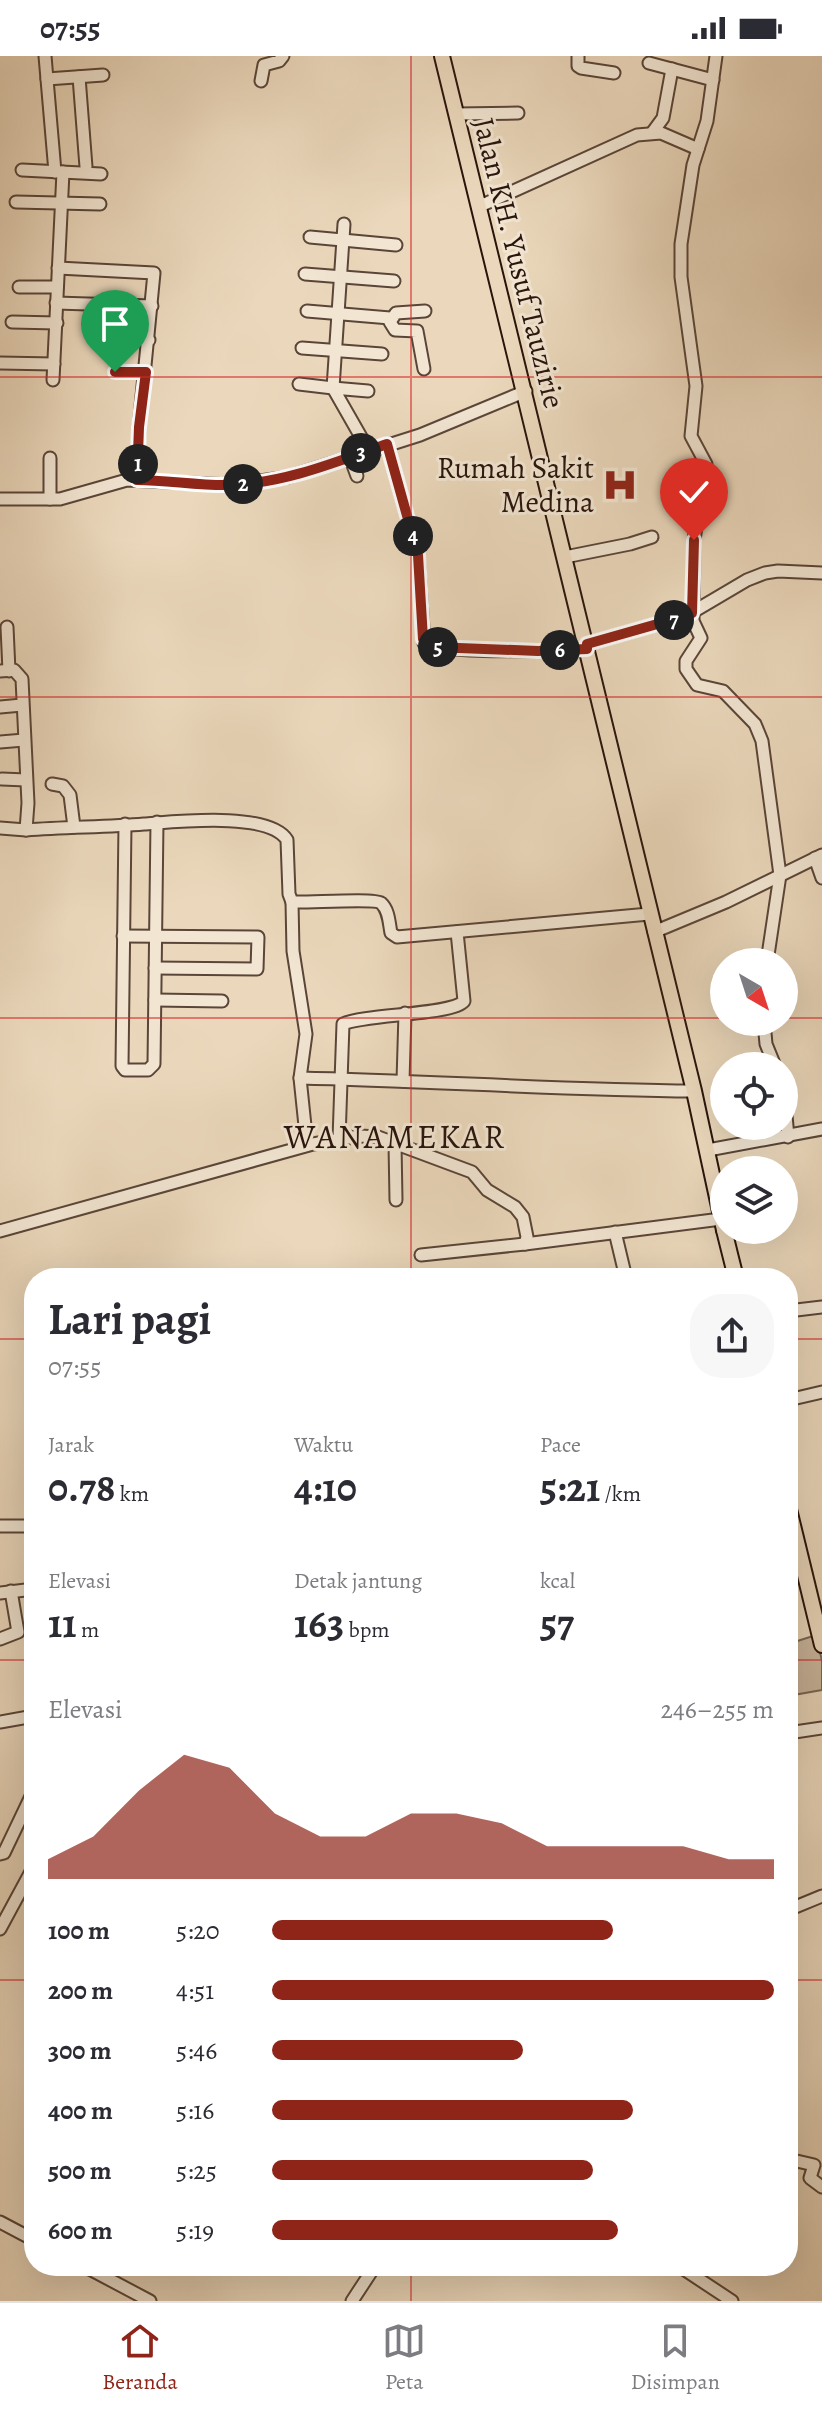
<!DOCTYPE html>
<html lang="id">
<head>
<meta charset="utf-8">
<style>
  body { margin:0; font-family:Alegreya,serif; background:#f7f7f7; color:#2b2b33; height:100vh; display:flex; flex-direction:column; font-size:30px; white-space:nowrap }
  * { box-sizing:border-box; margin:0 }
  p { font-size:26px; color:#7c7c81 }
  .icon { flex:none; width:44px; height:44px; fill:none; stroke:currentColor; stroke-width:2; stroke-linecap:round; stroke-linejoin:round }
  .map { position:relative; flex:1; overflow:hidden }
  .side { position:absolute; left:24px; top:1212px; width:774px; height:1008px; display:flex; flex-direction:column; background:#fff; border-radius:32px; box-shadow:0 8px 32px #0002 }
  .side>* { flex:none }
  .needle { width:52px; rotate:141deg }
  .controls { position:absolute; left:710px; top:892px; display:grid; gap:16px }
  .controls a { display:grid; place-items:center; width:88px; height:88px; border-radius:50%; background:#fff; box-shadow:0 8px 32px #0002; font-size:40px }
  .pin { position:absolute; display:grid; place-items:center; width:68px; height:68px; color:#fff; margin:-82px -34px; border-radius:50% 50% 50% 0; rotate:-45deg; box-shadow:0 0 8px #0007 }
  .pin .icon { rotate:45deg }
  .km { position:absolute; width:40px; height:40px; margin:-20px; border-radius:50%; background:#222; color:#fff; font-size:22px; line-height:40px; text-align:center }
  .round { display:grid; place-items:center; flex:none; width:84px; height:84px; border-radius:32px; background:#f7f7f7 }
  .summary { display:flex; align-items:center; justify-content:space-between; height:136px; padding:0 24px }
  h1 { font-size:44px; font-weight:600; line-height:60px }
  .metrics { display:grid; grid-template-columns:repeat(3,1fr); gap:12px; height:136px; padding:8px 24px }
  .metrics div { display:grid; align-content:center }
  .metrics b { font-size:40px; font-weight:600 }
  .metrics small { font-size:22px; font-weight:400 }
  .metrics p { font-size:22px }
  .chart { height:224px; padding:16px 24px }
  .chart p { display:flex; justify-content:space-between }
  .chart svg { width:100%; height:144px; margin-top:8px; fill:#8f2418; opacity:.7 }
  ul { padding:0 24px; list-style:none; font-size:26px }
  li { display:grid; grid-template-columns:128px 96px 1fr; align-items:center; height:60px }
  li i { height:20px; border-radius:10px; background:#8f2418 }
  .status { display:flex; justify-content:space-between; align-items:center; height:56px; padding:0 40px; background:#fff; direction:ltr }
  .status svg { height:22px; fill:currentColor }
  .tab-bar { display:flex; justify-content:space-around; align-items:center; height:112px; border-top:2px solid #e1e1e2; background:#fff; font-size:22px; color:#7c7c81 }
  .tab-bar a { display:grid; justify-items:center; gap:4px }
  .tab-bar .current { color:#8f2418 }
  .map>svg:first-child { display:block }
</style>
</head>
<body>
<div class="status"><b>07:55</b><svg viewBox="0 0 49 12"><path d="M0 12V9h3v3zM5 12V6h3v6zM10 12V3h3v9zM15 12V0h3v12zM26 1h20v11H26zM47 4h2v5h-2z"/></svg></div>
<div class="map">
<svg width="822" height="2245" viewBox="0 0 822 2245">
  <rect width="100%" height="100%" fill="#ebd8bc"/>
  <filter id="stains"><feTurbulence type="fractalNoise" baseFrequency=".0025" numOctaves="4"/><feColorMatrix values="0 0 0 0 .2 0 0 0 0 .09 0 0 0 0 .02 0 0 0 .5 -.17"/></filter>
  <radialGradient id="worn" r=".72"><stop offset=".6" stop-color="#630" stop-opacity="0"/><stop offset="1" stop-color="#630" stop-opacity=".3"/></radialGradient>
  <polygon fill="#cab79e" stroke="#7a6655" stroke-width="2" points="816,1579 822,1605 822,1634 788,1640 788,1588"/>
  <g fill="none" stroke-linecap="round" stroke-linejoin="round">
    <g stroke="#5a4538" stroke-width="15">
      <g id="minor">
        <polyline points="45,0 55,116"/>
        <polyline points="578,0 578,10 581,12 614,17"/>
        <polyline points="716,0 707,65 693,109 681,188 681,221 696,330 691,380 706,408 694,484 693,565 701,582 686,605 686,613 697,629 723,635 755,668 762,685 780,819 767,906"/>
        <polyline points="649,7 713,24"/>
        <polyline points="79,21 86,111"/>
        <polyline points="47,23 103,19"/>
        <polyline points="261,25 264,9 279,5 283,0"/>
        <polyline points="456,58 518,57"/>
        <polyline points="652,77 663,62 672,13"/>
        <polyline points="22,114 101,118"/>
        <polyline points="16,146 100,148"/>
        <polyline points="478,151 637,79 661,77 698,93"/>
        <polyline points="310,181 396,189"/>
        <polyline points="58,212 154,217 139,371 137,424"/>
        <polyline points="305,218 394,225"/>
        <polyline points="19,231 57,231"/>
        <polyline points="56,247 152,250"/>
        <polyline points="307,255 390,262"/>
        <polyline points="12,266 57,267"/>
        <polyline points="120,282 149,284"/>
        <polyline points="302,292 382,298"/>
        <polyline points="0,307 54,308"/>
        <polyline points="424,313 417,275 395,274 390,266 396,257 425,255"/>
        <polyline points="115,316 146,316"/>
        <polyline points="53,324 63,116"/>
        <polyline points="299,328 333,332 344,168"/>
        <polyline points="368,335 333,332 369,395"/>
        <path d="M 387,388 L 418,499 L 424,587 C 444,599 559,594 587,593"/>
        <polyline points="350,401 357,420"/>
        <polyline points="50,402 50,443"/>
        <polyline points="0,443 60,443 127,424 231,429 288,421 420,379 526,335"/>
        <polyline points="565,501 630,488 652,481"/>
        <polyline points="7,571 9,615"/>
        <polyline points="587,588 686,560 747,524 765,517 778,515 822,517"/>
        <polyline points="0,615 14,614 22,623 28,747 26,774"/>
        <polyline points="0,651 22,649"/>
        <polyline points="0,686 24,684"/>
        <polyline points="2,723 26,724"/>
        <polyline points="52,728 63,730 70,739 74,771"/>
        <polyline points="125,768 122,1010 125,1014 148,1014 154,1008 157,766"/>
        <path d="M 0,772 L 26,774 C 66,771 105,771 144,768 C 174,766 269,755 287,784 L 289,838 L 292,846 C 308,847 373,842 381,847 C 389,854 389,867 391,877 L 397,881 L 649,858"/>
        <polyline points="815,802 822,822"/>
        <polyline points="292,846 293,895 306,978 300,1022 307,1089"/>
        <polyline points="654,876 726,846 822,799"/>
        <polyline points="123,880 258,881 257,913 155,912"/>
        <polyline points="155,944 222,945"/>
        <polyline points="764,966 766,988 775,1010"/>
        <path d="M 300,1022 C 432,1025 563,1034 694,1035"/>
        <polyline points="403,1025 405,957"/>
        <polyline points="784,1038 788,1081"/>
        <path d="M 339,1083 L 343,968 C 365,958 453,959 464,945 L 457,876"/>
        <polyline points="395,1088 396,1144"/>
        <polyline points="708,1094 822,1073"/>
        <polyline points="0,1175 313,1088 360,1080 378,1081 472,1116 487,1134 515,1151 523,1161 527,1181 525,1188 721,1163"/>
        <polyline points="615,1176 626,1222"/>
        <polyline points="421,1199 525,1188"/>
        <polyline points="788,1255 822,1251"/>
        <polyline points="788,1344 822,1336"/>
        <polyline points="0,1470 34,1470"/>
        <polyline points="0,1537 34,1533"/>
        <polyline points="0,1583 18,1576 11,1535"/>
        <polyline points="0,1666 34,1660"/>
        <polyline points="788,1677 822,1672"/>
        <polyline points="0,1798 4,1797 34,1734"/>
        <polyline points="788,1854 822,1840"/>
        <polyline points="0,1873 34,1810"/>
        <polyline points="788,2103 814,2109 810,2122 822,2131"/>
        <polyline points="0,2166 34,2184"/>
        <polyline points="84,2210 150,2245"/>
        <polyline points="679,2210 732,2245"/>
        <polyline points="352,2245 375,2210"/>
      </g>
    </g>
    <g stroke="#29140c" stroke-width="18">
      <g id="major">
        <polyline points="442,0 694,1035 724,1174"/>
        <polyline points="724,1174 736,1222"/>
        <polyline points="788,1449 822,1589"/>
      </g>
    </g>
    <use href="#minor" stroke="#f2e6d3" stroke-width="11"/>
    <use href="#major" stroke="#ebd8bc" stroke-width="14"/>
  </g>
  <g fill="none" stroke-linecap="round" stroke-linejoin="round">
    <g stroke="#fff" stroke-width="16">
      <path id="route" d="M 115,316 L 146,316 L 139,371 L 137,424 C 168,424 199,430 231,429 C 285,427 336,406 387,388 L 418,499 L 423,583 L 433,591 L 538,595 L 587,593 L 587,588 L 689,559 L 692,557 L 694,484"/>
    </g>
    <use href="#route" stroke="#8f2418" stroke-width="10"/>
  </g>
  <path fill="none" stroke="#d62828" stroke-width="2" stroke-opacity="0.55" d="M 411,0 L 411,1222M 0,321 L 822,321M 0,641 L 822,641M 0,962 L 724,962M 784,962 L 822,962M 0,1283 L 34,1283M 788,1283 L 822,1283M 0,1604 L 34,1604M 788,1604 L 822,1604M 0,1924 L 34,1924M 788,1924 L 822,1924M 411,2210 L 411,2245"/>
  <defs>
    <g id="hospital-bare" transform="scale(2.76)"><path d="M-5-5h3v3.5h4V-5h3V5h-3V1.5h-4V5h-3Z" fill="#8f2418" stroke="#f2e6d3" stroke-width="2.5" paint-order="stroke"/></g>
  </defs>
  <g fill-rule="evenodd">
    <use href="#hospital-bare" x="620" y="429"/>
  </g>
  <g text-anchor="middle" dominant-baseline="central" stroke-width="6" stroke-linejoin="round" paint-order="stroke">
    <g font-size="30" fill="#29140c" stroke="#f2e6d3">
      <text transform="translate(519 207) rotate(76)">Jalan KH. Yusuf Tauzirie</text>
    </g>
    <g font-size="30" fill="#29140c" stroke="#f2e6d3" text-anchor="end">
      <text x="594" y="412">Rumah Sakit<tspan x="594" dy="34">Medina</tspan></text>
    </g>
    <g font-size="34" letter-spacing="2" fill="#29140c" stroke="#f2e6d3">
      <text x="395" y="1080">WANAMEKAR</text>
    </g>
  </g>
  <rect width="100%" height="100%" filter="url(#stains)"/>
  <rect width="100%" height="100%" fill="url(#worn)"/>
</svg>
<div class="controls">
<a><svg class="needle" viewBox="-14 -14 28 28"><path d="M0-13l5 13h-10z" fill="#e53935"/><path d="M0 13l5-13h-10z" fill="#7c7c81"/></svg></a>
<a><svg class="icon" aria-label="locate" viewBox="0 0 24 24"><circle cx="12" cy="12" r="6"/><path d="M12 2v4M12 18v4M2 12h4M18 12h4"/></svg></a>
<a><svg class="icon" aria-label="layers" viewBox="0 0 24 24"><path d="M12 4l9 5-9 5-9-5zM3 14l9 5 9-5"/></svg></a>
</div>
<div class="pin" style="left:115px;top:316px;background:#1e9e55"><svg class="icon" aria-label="arrive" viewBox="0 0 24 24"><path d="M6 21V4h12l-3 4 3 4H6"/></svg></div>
<div class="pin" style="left:694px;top:484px;background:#d93025"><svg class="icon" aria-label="check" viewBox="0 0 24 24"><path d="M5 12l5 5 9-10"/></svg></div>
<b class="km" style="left:138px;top:408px">1</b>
<b class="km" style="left:243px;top:428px">2</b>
<b class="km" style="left:361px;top:397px">3</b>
<b class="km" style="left:413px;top:480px">4</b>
<b class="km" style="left:438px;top:591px">5</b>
<b class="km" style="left:560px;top:594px">6</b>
<b class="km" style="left:674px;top:564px">7</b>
<section class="side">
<div class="summary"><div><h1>Lari pagi</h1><p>07:55</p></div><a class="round"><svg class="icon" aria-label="share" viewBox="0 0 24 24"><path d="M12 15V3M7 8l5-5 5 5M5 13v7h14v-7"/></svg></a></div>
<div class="metrics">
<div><p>Jarak</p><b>0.78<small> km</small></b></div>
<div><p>Waktu</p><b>4:10</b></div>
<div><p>Pace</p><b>5:21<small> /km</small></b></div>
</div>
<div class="metrics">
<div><p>Elevasi</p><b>11<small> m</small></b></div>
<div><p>Detak jantung</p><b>163<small> bpm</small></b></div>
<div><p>kcal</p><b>57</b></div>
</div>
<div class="chart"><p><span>Elevasi</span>246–255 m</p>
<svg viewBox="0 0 160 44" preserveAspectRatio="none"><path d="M0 44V38L10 31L20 17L30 6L40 10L50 24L60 31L70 31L80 24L90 24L100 27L110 34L120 34L130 34L140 34L150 38L160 38V44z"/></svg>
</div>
<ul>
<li><b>100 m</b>5:20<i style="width:68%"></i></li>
<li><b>200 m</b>4:51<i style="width:100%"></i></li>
<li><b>300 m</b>5:46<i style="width:50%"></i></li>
<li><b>400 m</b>5:16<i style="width:72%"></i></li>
<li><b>500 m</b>5:25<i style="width:64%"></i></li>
<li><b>600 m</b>5:19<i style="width:69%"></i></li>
</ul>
</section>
</div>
<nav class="tab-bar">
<a class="current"><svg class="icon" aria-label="home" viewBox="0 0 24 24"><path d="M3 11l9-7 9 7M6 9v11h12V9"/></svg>Beranda</a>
<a><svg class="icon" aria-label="map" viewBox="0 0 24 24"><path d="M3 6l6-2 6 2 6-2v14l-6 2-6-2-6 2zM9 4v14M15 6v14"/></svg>Peta</a>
<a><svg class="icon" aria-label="saved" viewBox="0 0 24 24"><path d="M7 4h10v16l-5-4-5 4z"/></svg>Disimpan</a>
</nav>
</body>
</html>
